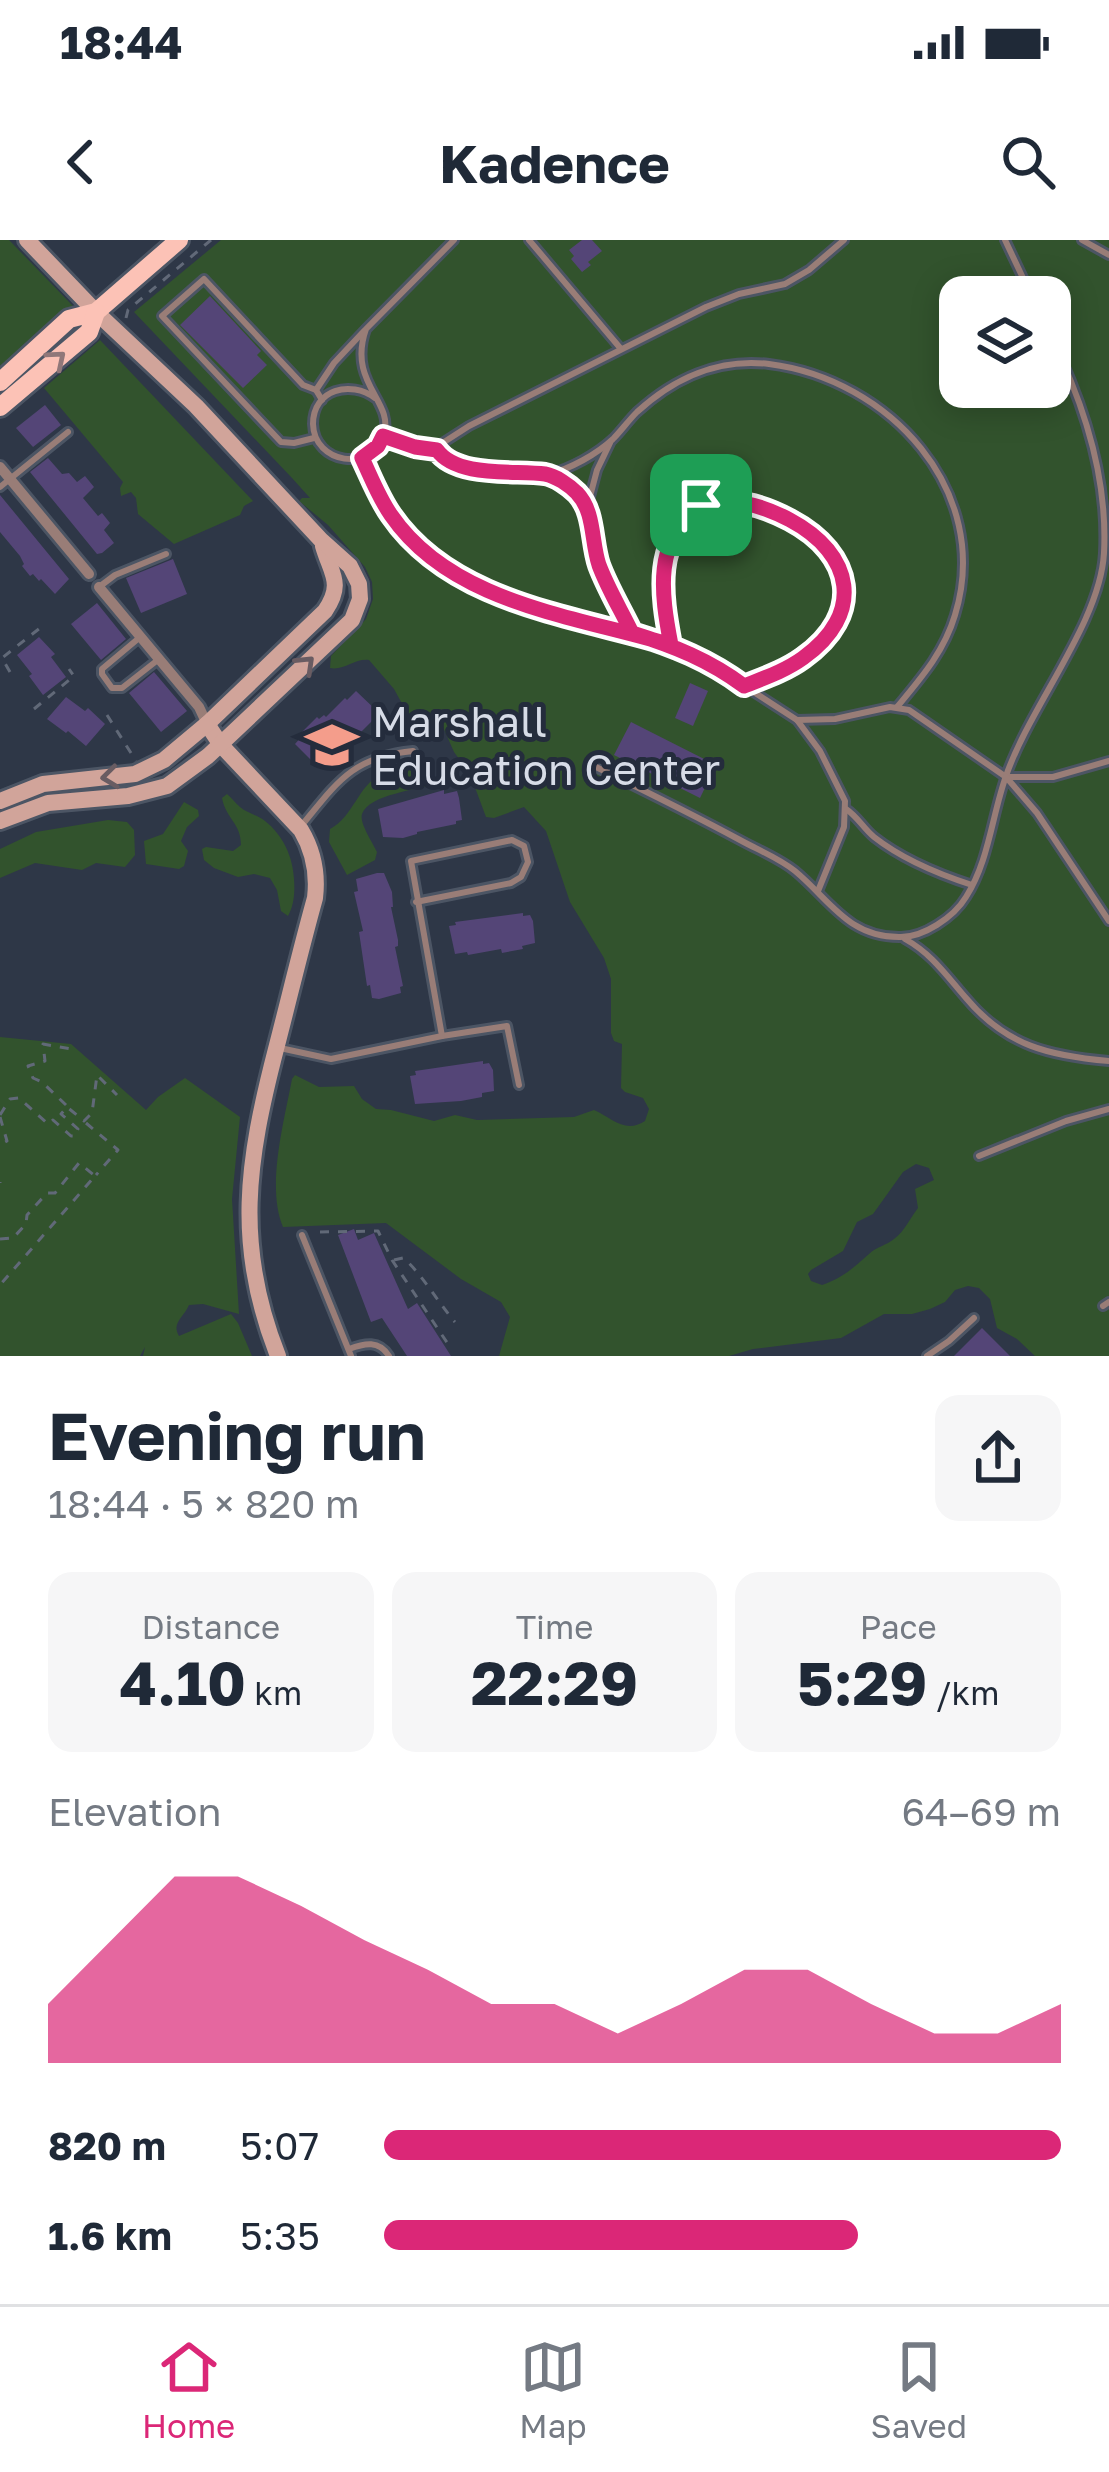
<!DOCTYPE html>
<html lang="en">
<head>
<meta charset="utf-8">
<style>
  body { margin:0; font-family:"Golos Text",sans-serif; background:#f6f6f7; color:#1f2937; height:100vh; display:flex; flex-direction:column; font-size:45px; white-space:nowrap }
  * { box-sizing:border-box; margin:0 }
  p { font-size:39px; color:#747a83 }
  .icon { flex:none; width:66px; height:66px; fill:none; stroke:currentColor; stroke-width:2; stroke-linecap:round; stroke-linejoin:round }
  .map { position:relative; height:1116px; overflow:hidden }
  .drawer { display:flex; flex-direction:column; background:#fff; flex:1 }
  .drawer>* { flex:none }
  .fabs { position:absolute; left:939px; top:36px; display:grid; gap:24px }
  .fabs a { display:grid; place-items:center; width:132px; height:132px; border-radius:24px; background:#fff; box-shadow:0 6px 30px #0003; font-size:60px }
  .pin { position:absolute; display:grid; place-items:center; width:102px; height:102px; color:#fff; margin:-51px; border-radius:24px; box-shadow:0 6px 18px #0006 }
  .round { display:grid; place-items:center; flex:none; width:126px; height:126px; border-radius:24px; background:#f6f6f7 }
  .overview { display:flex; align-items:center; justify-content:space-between; height:204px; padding:0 48px }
  h1 { font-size:66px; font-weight:700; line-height:90px }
  .metrics { display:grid; grid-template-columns:repeat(3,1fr); gap:18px; height:204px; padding:12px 48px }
  .metrics div { display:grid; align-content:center; border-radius:24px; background:#f6f6f7; text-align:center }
  .metrics b { font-size:60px; font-weight:700 }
  .metrics small { font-size:33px; font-weight:400 }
  .metrics p { font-size:33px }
  .chart { height:336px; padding:24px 48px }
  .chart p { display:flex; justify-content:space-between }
  .chart svg { width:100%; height:216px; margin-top:12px; fill:#db2777; opacity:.7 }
  ul { padding:0 48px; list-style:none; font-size:39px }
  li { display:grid; grid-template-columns:192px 144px 1fr; align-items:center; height:90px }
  li i { height:30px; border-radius:15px; background:#db2777 }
  .status { display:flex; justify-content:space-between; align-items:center; height:84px; padding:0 60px; background:#fff; direction:ltr }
  .status svg { height:33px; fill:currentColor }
  header { display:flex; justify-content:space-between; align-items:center; height:156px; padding:0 48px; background:#fff; font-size:54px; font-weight:700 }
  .tab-bar { display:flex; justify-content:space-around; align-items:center; height:168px; border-top:3px solid #e0e1e3; background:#fff; font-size:33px; color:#747a83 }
  .tab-bar a { display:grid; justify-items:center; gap:6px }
  .tab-bar .current { color:#db2777 }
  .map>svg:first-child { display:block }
</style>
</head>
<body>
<div class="status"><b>18:44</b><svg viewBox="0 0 49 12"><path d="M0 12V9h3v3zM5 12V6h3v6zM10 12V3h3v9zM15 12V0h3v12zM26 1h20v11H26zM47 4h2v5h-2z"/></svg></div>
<header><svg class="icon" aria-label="back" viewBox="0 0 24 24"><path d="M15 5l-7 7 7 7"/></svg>Kadence<svg class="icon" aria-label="search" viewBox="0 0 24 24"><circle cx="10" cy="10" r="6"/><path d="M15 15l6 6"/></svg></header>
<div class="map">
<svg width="1109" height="1116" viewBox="0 0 1109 1116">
  <rect width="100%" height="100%" fill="#2e3747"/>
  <g fill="#32532d" fill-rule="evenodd">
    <polygon points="0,0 9,0 73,66 0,126"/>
    <path d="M 221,0 L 1109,0 L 1109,1116 L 1035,1116 L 1017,1099 L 997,1088 L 990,1059 L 979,1048 L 968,1046 L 955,1050 L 945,1062 L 930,1069 L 912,1074 L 884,1074 L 841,1098 L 753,1109 L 729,1116 L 499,1116 L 510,1077 L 501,1062 L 461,1039 L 386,983 L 283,987 C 266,947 284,882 292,839 L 295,835 L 319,847 L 354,846 L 362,859 L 376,869 L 391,870 L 434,881 L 455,875 L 477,880 L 574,877 L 594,870 C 612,878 625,894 645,881 L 649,869 L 643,858 L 625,852 L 621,848 L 622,804 L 614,801 L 611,793 L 611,739 L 604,718 L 570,662 L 546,591 L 524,567 L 494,578 L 486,577 L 470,534 L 454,512 L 443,487 L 437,483 L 411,480 L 394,449 L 369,420 C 355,418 344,431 330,428 L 331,416 L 366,379 L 373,359 L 372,342 L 365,327 L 328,285 L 299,261 L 302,258 L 310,258 L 292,238 L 134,72 ZM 960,57 L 1050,57 L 1050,147 L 960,147 ZM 916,924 L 929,928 L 934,940 L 915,949 L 918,968 C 910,978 905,991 894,999 C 887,1005 876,1007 869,1014 C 853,1028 843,1038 822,1045 L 811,1041 L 808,1034 L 811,1030 L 843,1011 L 857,982 L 873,974 L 903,932 Z"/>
    <polygon points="100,100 253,261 244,266 240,275 174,304 138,274 136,258 131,252 121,256 120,248 123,242 44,148"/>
    <path d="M 420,528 L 430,528 L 437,543 C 419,550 369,554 362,574 C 359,583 373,603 377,612 L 375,620 L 347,635 L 329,602 L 330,589 C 353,577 359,545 379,536 C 390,531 407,530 420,528 Z"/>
    <path d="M 227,554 C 232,558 235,563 240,567 C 247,573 257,575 265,581 C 283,595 293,617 294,639 C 295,653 294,665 288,676 L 281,671 L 277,650 L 270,638 L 254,634 L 238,637 L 214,628 L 204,620 L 202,609 L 206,607 L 233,611 L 241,605 C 241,583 226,579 222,558 Z"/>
    <polygon points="184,562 198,570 199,576 187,587 181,601 188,611 184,626 179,629 146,624 144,601 163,594"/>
    <polygon points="108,580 127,582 134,590 135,615 125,627 96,623 82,630 35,623 0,638 0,609 36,592"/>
    <path d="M 0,797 L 71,804 L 146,870 L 158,857 L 185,838 L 240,877 L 232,959 L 239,1074 L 203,1064 L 189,1065 C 184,1077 171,1083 179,1096 L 231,1074 L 238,1083 L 252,1116 L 143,1116 L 145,1107 L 140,1116 L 0,1116 Z"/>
  </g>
  <g fill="#544577">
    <polygon points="582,0 592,0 602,11 588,22 591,25 582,32 571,19 574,16 569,10"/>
    <polygon points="210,56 261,111 257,115 267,125 243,148 180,85"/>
    <polygon points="45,165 61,185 33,207 16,188"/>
    <polygon points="48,218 62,234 69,233 77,242 85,236 94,247 83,258 98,276 102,273 110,283 104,290 114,303 102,313 97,314 30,232"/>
    <polygon points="0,255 69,339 55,354 41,339 39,341 33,334 30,336 22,326 24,324 20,316 0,292"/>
    <polygon points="173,319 187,354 141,373 126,338"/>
    <polygon points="97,363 126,399 101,420 71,384"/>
    <polygon points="39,397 55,414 51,417 66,437 43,455 29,436 32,434 17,415"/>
    <polygon points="154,432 187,471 161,492 129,453"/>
    <polygon points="690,443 708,451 693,486 675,478"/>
    <polygon points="356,451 377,471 373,476 375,478 355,498 352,496 332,515 315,524 295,504 304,494 302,492 317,477 319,479 324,475 326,477 345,458 347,460"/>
    <polygon points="66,457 85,471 88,468 105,484 86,506 68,491 66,493 47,479"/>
    <polygon points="631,482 716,525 700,558 614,515"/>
    <polygon points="444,550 444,554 457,551 459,558 462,580 456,581 456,584 417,592 417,594 403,598 383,597 378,569"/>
    <polygon points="377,633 384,633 392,652 393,667 391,667 398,700 398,706 395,707 403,746 400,747 401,753 379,759 372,758 370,745 367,746 359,692 363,691 354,652 358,651 356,639"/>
    <polygon points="523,673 523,676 530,675 533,681 535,703 522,706 523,709 502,713 501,709 468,715 467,712 455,714 449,686 456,685 455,682"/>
    <polygon points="483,821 483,824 489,823 493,830 494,851 482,853 482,857 461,861 415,864 410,836 416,835 415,831"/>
    <polygon points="354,989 358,1000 374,993 408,1069 417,1063 451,1116 407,1116 382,1078 371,1082 338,995"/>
    <polygon points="982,1088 1010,1116 954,1116"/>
  </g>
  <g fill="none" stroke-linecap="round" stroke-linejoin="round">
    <g stroke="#4c5564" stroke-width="12">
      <g id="lane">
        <polyline points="529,0 621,109"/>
        <path d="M 844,0 L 809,30 L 785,44 L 739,54 L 706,67 L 469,186 L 441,204 L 437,210 C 447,225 468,228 485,230 C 505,233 529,238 549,234 C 570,229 597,214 613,199 C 621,191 628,181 637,172 C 674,138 719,118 769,124 C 889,139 993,251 955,375 C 944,412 921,438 897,467"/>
        <polyline points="1005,0 1032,57"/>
        <polyline points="1082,0 1109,15"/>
        <path d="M 375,158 C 351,140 313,149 313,184 C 314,224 372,233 384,194 C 394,161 347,143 366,89 L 454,0"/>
        <polyline points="322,160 316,150 334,123 364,91"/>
        <polyline points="383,197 415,207 437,210"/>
        <polyline points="314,198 294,203 281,202 162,76 204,39 303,145 316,150"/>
        <polyline points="361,217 392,277 409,297 452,332 493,353 633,393 698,416 797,480 820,511 845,561 844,587 818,651"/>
        <polyline points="550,234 570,246 586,263 600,327 614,361 633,393"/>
        <polyline points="0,247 68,192"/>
        <polyline points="588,264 597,230 610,203"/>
        <polyline points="99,347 115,335 166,314"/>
        <polyline points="139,398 102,429 102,434 112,448 122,448 159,419"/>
        <path d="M 671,405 C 665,375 660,344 666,314 C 679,251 738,254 783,277 C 850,310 871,369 803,418 C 786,431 766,438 745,446"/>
        <polyline points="797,480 835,479 890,467 909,470 1006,537 1053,537 1109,521"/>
        <path d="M 594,526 C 643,550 692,574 740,600 C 758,610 779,618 795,631 C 830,660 848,697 899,697 C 923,698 954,677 966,657 C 989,621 992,575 1006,536 C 1030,466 1100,383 1104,313 C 1108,236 1084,163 1050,95"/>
        <polyline points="1006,537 1037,573 1109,681"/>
        <path d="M 846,569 C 858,577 863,588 874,597 C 902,619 938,634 972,645"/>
        <path d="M 302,585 C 338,541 353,517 413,511"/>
        <path d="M 905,699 C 932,714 946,735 966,758 C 1006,806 1050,816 1109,821"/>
        <polyline points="442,796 507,786 519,845"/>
        <polyline points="280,808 331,819 442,796 411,621 512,600 524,606 528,622 521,637 511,643 416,662"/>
        <polyline points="979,916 1066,881 1109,869"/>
        <polyline points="302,995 351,1116"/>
        <polyline points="1103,1066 1109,1062"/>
        <path d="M 349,1109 C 365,1103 379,1100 389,1116"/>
        <polyline points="927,1116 949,1101 974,1078"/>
      </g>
    </g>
    <g stroke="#4c5564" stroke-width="16">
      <g id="street">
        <polyline points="0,227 89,334"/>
        <polyline points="99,347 199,467 207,484"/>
      </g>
    </g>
    <g stroke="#4c5564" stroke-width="22">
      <g id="secondary">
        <path d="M 207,484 L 221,505 L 301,590 C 314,612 318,633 315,658 C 301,708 289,759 276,809 C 247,921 234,1005 278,1116"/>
        <path d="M 0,561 L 43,544 L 135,534 L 164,520 L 207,484 L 325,371 C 344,343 331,334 323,306"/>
        <polyline points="0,581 48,563 128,556 167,546 208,516 352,380 360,359 359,344 350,326 321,300 196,166 96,72 27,0"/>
      </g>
    </g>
    <g stroke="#4c5564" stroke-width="24">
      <g id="primary">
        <polyline points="0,142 69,79 96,72 179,0"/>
        <polyline points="0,167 89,92 96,72"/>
      </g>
    </g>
    <g stroke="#616978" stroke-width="3" stroke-dasharray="9 9" stroke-linecap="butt">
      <polyline points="126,78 128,70 211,0"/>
      <polyline points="10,432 2,418 40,388 44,393"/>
      <polyline points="34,469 74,436 69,429"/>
      <polyline points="107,475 136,521"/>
      <polyline points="66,865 42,842 33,838 28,826 45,821 43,804 71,809"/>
      <polyline points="0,875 10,859 19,858 48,884 53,880 71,896 75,896 78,889 61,874 67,867 84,881 92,873 97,835 117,855"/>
      <polyline points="0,877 7,901 0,905"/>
      <polyline points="86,883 118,910 96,935"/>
      <polyline points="0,942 0,943"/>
      <polyline points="320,992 378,991 392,1020 448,1104"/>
      <polyline points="0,999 13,998 26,984 27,975 47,953 55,953 79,923 95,936 0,1045"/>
      <path d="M 394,1020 L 403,1018 C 419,1030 440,1065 455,1082"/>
    </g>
    <use href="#lane" stroke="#997d77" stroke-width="6"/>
    <use href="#street" stroke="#997d77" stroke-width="10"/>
    <use href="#secondary" stroke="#d1a49a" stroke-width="16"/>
    <use href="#primary" stroke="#fcc2b6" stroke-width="18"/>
  </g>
  <defs><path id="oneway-chevron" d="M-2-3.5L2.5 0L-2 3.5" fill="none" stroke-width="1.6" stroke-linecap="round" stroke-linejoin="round" transform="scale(3)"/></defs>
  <use stroke="#907779" href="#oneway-chevron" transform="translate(57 119) rotate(-40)"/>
  <g stroke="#695c62">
    <use href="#oneway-chevron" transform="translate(306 424) rotate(-44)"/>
    <use href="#oneway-chevron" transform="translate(110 537) rotate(173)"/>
  </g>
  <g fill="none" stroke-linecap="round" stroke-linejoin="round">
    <g stroke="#fff" stroke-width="24">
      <path id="route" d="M 701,265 C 653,300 661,353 671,405 C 576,376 452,364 391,275 C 379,258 371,237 362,218 L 378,206 L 383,196 L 415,207 L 437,210 C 457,238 515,230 545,234 C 556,236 569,245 577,253 C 595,272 591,301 599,325 C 608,349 621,370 632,393 C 674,406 709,420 744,446 C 764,438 785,431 803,418 C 865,374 854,314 790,280 C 760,264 735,258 701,265"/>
    </g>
    <use href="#route" stroke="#db2777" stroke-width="15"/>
  </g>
  <defs>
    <g id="school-bare" transform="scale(4.14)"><path d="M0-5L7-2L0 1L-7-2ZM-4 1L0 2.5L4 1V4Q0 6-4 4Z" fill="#f49d8b" stroke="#242c3c" stroke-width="2.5" paint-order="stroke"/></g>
  </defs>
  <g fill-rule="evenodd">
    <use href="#school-bare" x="332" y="505"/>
  </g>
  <g text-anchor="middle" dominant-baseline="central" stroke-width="10" stroke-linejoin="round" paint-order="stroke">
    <g font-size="42" fill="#d7dce7" stroke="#242c3c" text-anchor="start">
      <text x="372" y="481">Marshall<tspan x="372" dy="48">Education Center</tspan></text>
    </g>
  </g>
</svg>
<div class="fabs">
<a><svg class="icon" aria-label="layers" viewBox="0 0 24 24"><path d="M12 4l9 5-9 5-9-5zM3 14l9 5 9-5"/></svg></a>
</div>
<div class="pin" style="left:701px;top:265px;background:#1e9e55"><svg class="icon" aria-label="arrive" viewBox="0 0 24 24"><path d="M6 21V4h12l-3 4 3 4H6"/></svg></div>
</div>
<section class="drawer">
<div class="overview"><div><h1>Evening run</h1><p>18:44 · 5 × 820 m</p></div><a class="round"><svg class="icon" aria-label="share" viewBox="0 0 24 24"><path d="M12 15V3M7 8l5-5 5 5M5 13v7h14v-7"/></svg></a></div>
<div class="metrics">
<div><p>Distance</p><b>4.10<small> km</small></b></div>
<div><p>Time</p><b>22:29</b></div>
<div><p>Pace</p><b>5:29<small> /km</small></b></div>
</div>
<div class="chart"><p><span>Elevation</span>64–69 m</p>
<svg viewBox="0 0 160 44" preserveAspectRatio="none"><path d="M0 44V32L10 19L20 6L30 6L40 12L50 19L60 25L70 32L80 32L90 38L100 32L110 25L120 25L130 32L140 38L150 38L160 32V44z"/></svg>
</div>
<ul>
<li><b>820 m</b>5:07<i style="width:100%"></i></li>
<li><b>1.6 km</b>5:35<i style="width:70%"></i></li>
</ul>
</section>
<nav class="tab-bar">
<a class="current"><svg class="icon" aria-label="home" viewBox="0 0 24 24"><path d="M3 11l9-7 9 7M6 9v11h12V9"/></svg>Home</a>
<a><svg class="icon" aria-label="map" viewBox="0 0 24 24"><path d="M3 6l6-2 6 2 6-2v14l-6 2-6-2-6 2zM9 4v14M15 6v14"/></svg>Map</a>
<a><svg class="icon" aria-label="saved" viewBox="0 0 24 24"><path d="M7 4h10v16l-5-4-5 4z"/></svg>Saved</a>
</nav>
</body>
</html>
